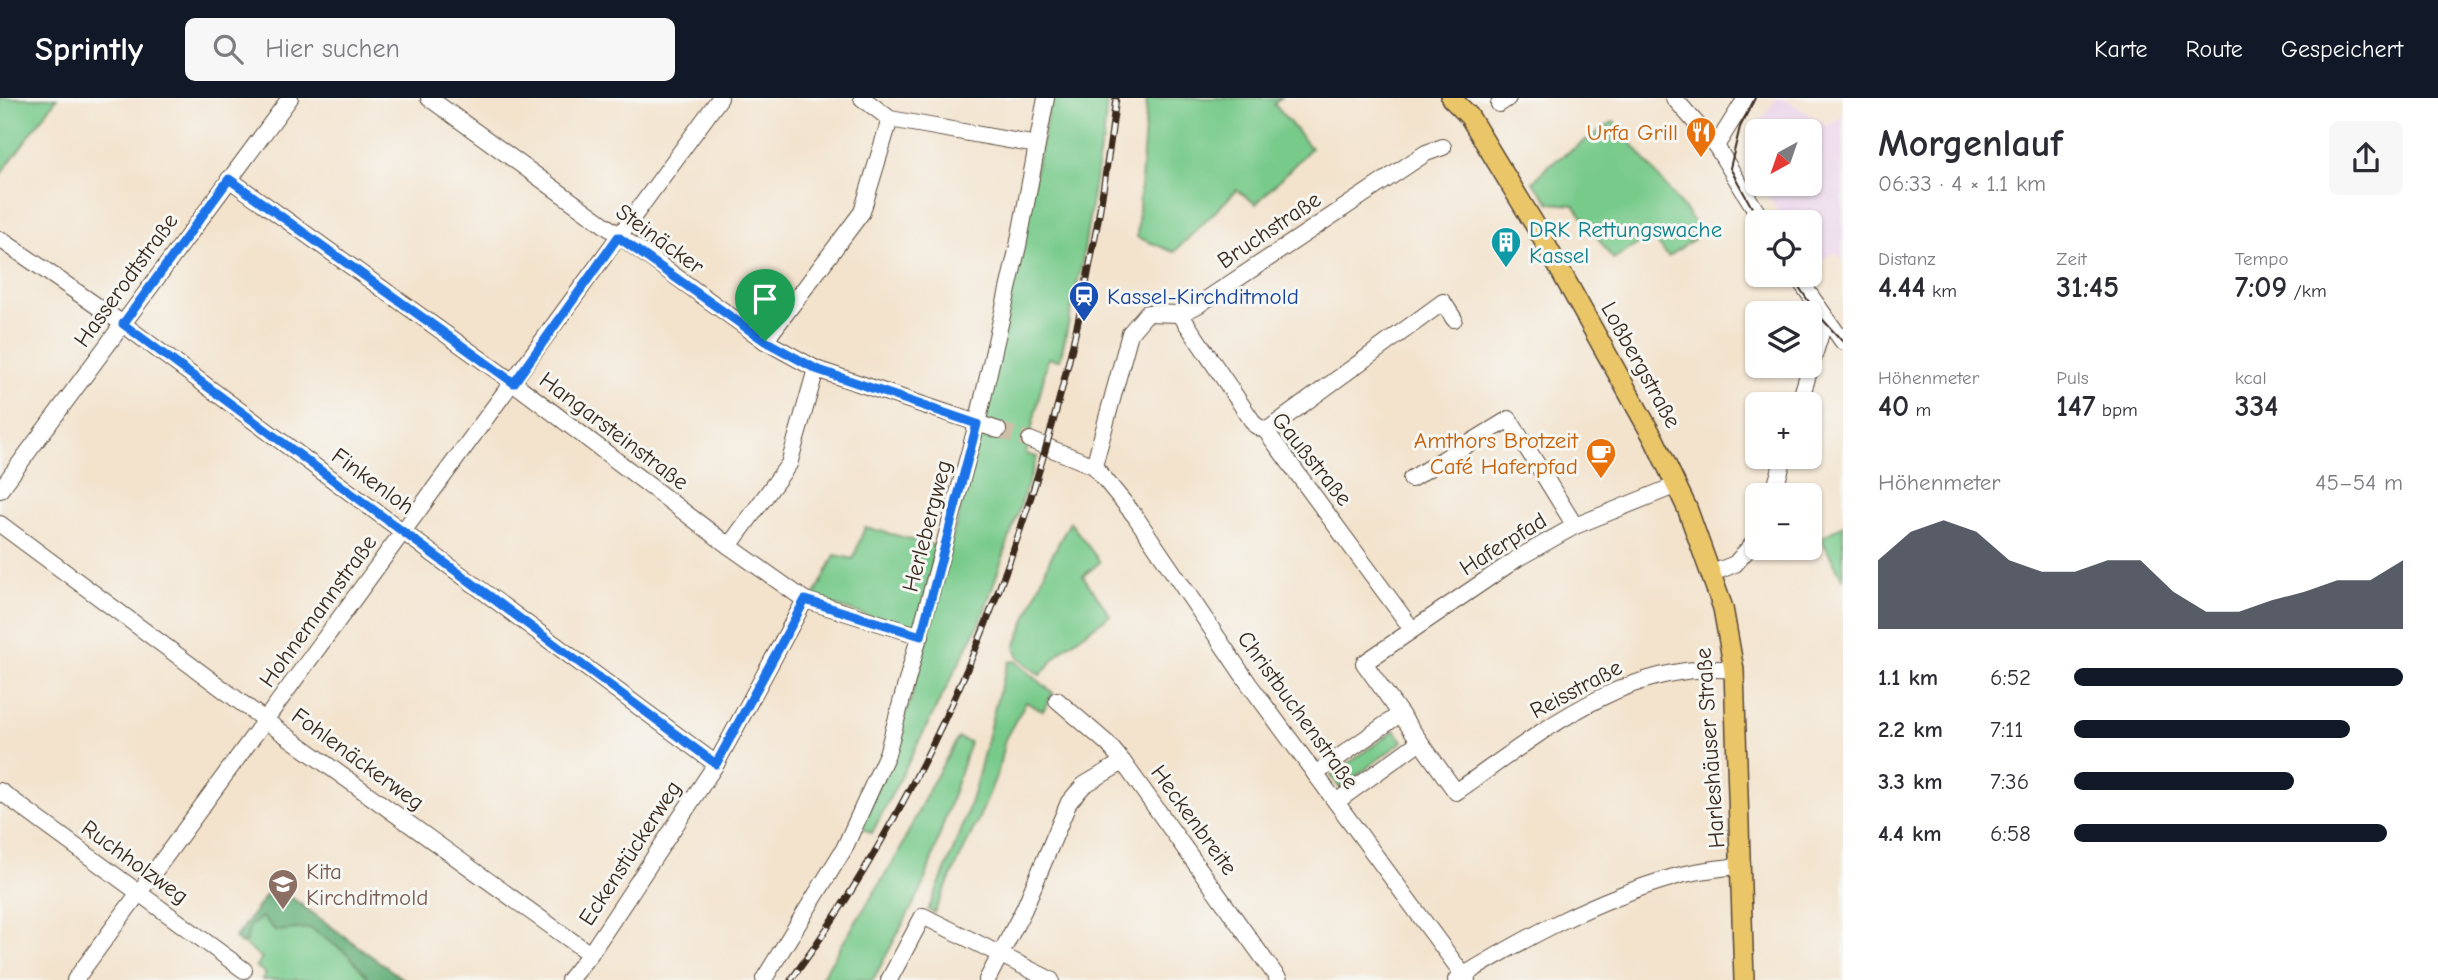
<!DOCTYPE html>
<html lang="de">
<head>
<meta charset="utf-8">
<style>
  body { margin:0; font-family:"Comic Neue",sans-serif; background:#f7f7f7; color:#2b2b33; height:100vh; display:flex; flex-direction:column; font-size:26px; white-space:nowrap }
  * { box-sizing:border-box; margin:0 }
  p { font-size:23px; color:#7c7c81 }
  .icon { flex:none; width:38px; height:38px; fill:none; stroke:currentColor; stroke-width:2; stroke-linecap:round; stroke-linejoin:round }
  .map { position:relative; flex:1; overflow:hidden }
  .details { display:flex; flex-direction:column; background:#fff; width:595px }
  .details>* { flex:none }
  .needle { width:46px; rotate:220deg }
  .tools { position:absolute; left:1745px; top:21px; display:grid; gap:14px }
  .tools a { display:grid; place-items:center; width:77px; height:77px; border-radius:10px; background:#fff; box-shadow:0 2px 5px #0004; font-size:35px }
  .pin { position:absolute; display:grid; place-items:center; width:60px; height:60px; color:#fff; margin:-72px -30px; border-radius:50% 50% 50% 0; rotate:-45deg; box-shadow:0 0 7px #0007 }
  .pin .icon { rotate:45deg }
  .round { display:grid; place-items:center; flex:none; width:74px; height:74px; border-radius:10px; background:#f7f7f7 }
  .head { display:flex; align-items:center; justify-content:space-between; height:119px; padding:0 35px }
  h1 { font-size:38px; font-weight:700; line-height:52px }
  .figures { display:grid; grid-template-columns:repeat(3,1fr); gap:10px; height:119px; padding:7px 35px }
  .figures div { display:grid; align-content:center }
  .figures b { font-size:30px; font-weight:700 }
  .figures small { font-size:19px; font-weight:400 }
  .figures p { font-size:19px }
  .chart { height:196px; padding:14px 35px }
  .chart p { display:flex; justify-content:space-between }
  .chart svg { width:100%; height:126px; margin-top:7px; fill:#111827; opacity:.7 }
  ul { padding:0 35px; list-style:none; font-size:23px }
  li { display:grid; grid-template-columns:112px 84px 1fr; align-items:center; height:52px }
  li i { height:18px; border-radius:9px; background:#111827 }
  header { display:flex; align-items:center; gap:42px; box-sizing:border-box; height:98px; padding:0 35px; background:#111827; color:#fff }
  header strong { font-size:33px }
  nav { display:flex; gap:38px; margin-inline-start:auto; font-size:24px }
  .search { width:490px; height:63px; background:#f7f7f7; display:flex; align-items:center; gap:18px; box-sizing:border-box; padding:0 24px; border-radius:10px; color:#7c7c81; font-size:26px }
  main { display:flex; flex:1; min-height:0 }
  .map>svg:first-child { display:block }
</style>
</head>
<body>
<header>
<strong>Sprintly</strong>
<div class="search"><svg class="icon" aria-label="search" viewBox="0 0 24 24"><circle cx="10" cy="10" r="6"/><path d="M15 15l6 6"/></svg>Hier suchen</div>
<nav><a>Karte</a><a>Route</a><a>Gespeichert</a></nav>
</header>
<main>
<div class="map">
<svg width="1843" height="882" viewBox="0 0 1843 882">
  <rect width="100%" height="100%" fill="#f6f6f2"/>
  <filter id="ink" filterUnits="userSpaceOnUse"><feTurbulence type="fractalNoise" baseFrequency=".0143" numOctaves="2"/><feDisplacementMap in="SourceGraphic" scale="14" xChannelSelector="R" yChannelSelector="G"/><feConvolveMatrix kernelMatrix="1 2 1 2 8 2 1 2 1" color-interpolation-filters="sRGB"/></filter>
  <filter id="wash" filterUnits="userSpaceOnUse"><feTurbulence type="fractalNoise" baseFrequency=".00686" numOctaves="4" result="noise"/><feDisplacementMap in="SourceGraphic" scale="28" xChannelSelector="R" yChannelSelector="G"/><feGaussianBlur stdDeviation="1.57" result="paint"/><feColorMatrix in="noise" values="0 0 0 0 0 0 0 0 0 0 0 0 0 0 0 0 0 1.4 0 .05"/><feComposite in="paint" operator="in"/></filter>
  <g filter="url(#wash)">
    <rect width="100%" height="100%" fill="#f3e3cd"/>
    <polygon fill="#ebd1eb" points="1777,0 1783,0 1828,28 1843,18 1843,162 1836,154 1811,168 1810,124 1784,124 1761,86 1810,86 1810,33 1758,33 1759,25"/>
    <g fill="#78ca8b" stroke="#5a7a54" stroke-width="2">
      <polygon points="0,0 57,0 0,77"/>
      <polygon points="1051,0 1107,0 1103,45 1101,45 1082,165 1060,262 1048,260 1026,356 1037,359 982,520 872,735 862,730 911,601 979,337 989,340 996,337 984,319"/>
      <polygon points="1147,0 1281,0 1274,6 1311,50 1256,106 1237,92 1174,154 1137,139"/>
      <polygon points="1614,23 1703,135 1668,159 1652,138 1613,161 1574,107 1550,105 1533,84 1548,68"/>
      <polygon points="1070,424 1100,464 1083,478 1110,517 1063,551 1040,577 1019,560 1015,549 1050,461"/>
      <polygon points="1843,427 1843,482 1821,440"/>
      <polygon points="865,429 936,448 917,533 813,501 835,457 853,461"/>
      <path d="M 1015,563 L 1053,595 L 1043,613 L 1026,604 L 1005,641 L 998,673 L 983,711 L 934,815 L 928,812 C 946,772 963,731 975,689 C 987,647 993,605 1009,564 Z"/>
      <polygon points="1395,632 1403,643 1340,690 1331,678"/>
      <polygon points="958,640 970,644 923,788 873,882 820,882 898,756 929,691"/>
      <polygon points="274,787 404,882 262,882 266,876 256,868 262,860 235,840"/>
    </g>
    <polygon fill="#62ae77" stroke="#4e6c4a" stroke-width="2" points="274,787 404,882 370,882 349,857 310,830 276,833 262,819 250,828 246,844 241,846 235,840"/>
  </g>
  <g filter="url(#ink)">
    <g fill="none" stroke-linecap="round" stroke-linejoin="round">
      <polyline stroke="#cebeaa" stroke-width="16" stroke-dasharray="16 8" stroke-linecap="butt" points="998,332 1030,342"/>
      <g stroke="#574638" stroke-width="18">
        <g id="minor">
          <polyline points="429,0 765,243 816,271 998,332"/>
          <polyline points="862,0 890,21 1037,47"/>
          <polyline points="1674,0 1716,48 1763,124"/>
          <polyline points="1499,6 1508,0"/>
          <polyline points="1716,48 1746,0"/>
          <polyline points="229,81 514,285 729,448 805,502 921,538"/>
          <polyline points="0,141 123,226 716,666"/>
          <polyline points="1796,177 1843,244"/>
          <polyline points="1180,216 1255,327 1266,333 1412,531"/>
          <polyline points="765,243 862,114 890,21"/>
          <polyline points="1799,306 1822,232 1828,226"/>
          <polyline points="1266,333 1443,204 1454,221"/>
          <polyline points="1030,342 1094,368 1135,418 1249,586 1467,882"/>
          <polyline points="1094,368 1130,235 1147,215 1180,216 1198,207 1426,55 1443,49"/>
          <polyline points="1411,381 1509,321 1575,428"/>
          <path d="M 1677,387 L 1575,428 L 1518,460 L 1364,565 L 1456,694 C 1539,636 1626,562 1734,572"/>
          <polyline points="0,392 290,0"/>
          <polyline points="1773,397 1784,359"/>
          <polyline points="0,426 266,623 590,856"/>
          <polyline points="729,448 789,366 816,271"/>
          <polyline points="1710,476 1735,466 1757,441"/>
          <polyline points="1057,602 1108,646 1123,664 1279,882"/>
          <polyline points="1315,676 1400,616"/>
          <polyline points="0,693 244,872"/>
          <polyline points="1336,704 1419,644"/>
          <polyline points="764,881 844,751 887,656 977,326 1018,148 1046,0"/>
          <polyline points="75,882 720,0"/>
          <polyline points="569,882 590,856 716,666 805,502"/>
          <polyline points="889,882 923,818 1051,882"/>
          <polyline points="987,882 1024,811 1069,704 1084,687 1123,664"/>
          <path d="M 1456,882 C 1524,840 1597,801 1674,779 C 1696,772 1720,771 1742,767"/>
        </g>
      </g>
      <g stroke="#574638" stroke-width="22">
        <polyline id="major" points="1451,0 1469,18 1535,127 1654,341 1687,410 1723,510 1734,572 1744,882"/>
      </g>
      <use href="#minor" stroke="#fff" stroke-width="16"/>
      <use href="#major" stroke="#ebc669" stroke-width="19"/>
      <g stroke="#3b2a1e" stroke-width="2">
        <polyline points="1755,0 1740,29 1730,70 1760,124"/>
        <polyline points="1791,177 1815,213 1843,244"/>
      </g>
      <g stroke="#3b2a1e" stroke-width="7">
        <path id="rail" d="M 791,882 C 979,624 1078,314 1116,0"/>
      </g>
      <use href="#rail" stroke="#f6f6f2" stroke-width="4.5" stroke-dasharray="13" stroke-linecap="butt"/>
    </g>
  </g>
  <g fill="none" stroke-linecap="round" stroke-linejoin="round" filter="url(#ink)">
    <g stroke="#fff" stroke-width="14">
      <polygon id="route" points="229,81 514,285 618,139 765,243 816,271 977,326 921,538 805,502 716,666 123,226"/>
    </g>
    <use href="#route" stroke="#1a73e8" stroke-width="9"/>
  </g>
  <defs>
    <g id="restaurant-pin" transform="scale(1.575)"><path d="M0 17L-7.5 6A9.5 9.5 0 1 1 7.5 6Z" fill="#e8710a" stroke="#f6f6f2"/><path d="M-5-6h1v4h1v-4h1v4h1v-4h1v5L-1.5 .5V6h-2V.5L-5-1ZM5-6V6H3V1.5H1.5Q1.5-4 5-6Z" fill="#fff"/></g>
    <g id="building-pin" transform="scale(1.575)"><path d="M0 17L-7.5 6A9.5 9.5 0 1 1 7.5 6Z" fill="#0f9aa8" stroke="#f6f6f2"/><path d="M-4-6H4V6H1V3H-1V6H-4ZM-2.5-4.3h1.7v1.8h-1.7ZM.8-4.3h1.7v1.8H.8ZM-2.5-1h1.7V.8h-1.7ZM.8-1h1.7V.8H.8Z" fill="#fff"/></g>
    <g id="station-pin" transform="scale(1.575)"><path d="M0 17L-7.5 6A9.5 9.5 0 1 1 7.5 6Z" fill="#1a4fb4" stroke="#f6f6f2"/><path d="M-3-6H3Q5-6 5-4V2Q5 4 3 4L4.5 6H3L1.5 4h-3L-3 6H-4.5L-3 4Q-5 4-5 2V-4Q-5-6-3-6ZM-3.5-4v3h7v-3ZM-3.5 1v1.5H-2V1ZM2 1v1.5H3.5V1Z" fill="#fff"/></g>
    <g id="cafe-pin" transform="scale(1.575)"><path d="M0 17L-7.5 6A9.5 9.5 0 1 1 7.5 6Z" fill="#e8710a" stroke="#f6f6f2"/><path d="M-5.5-4.5H6V0H3Q3 3.5 0 3.5H-2.5Q-5.5 3.5-5.5 0ZM3-3.2v2h1.7v-2ZM-6 4.5H4V6H-6Z" fill="#fff"/></g>
    <g id="school-pin" transform="scale(1.575)"><path d="M0 17L-7.5 6A9.5 9.5 0 1 1 7.5 6Z" fill="#8d6e63" stroke="#f6f6f2"/><path d="M0-5L7-2L0 1L-7-2ZM-4 1L0 2.5L4 1V4Q0 6-4 4Z" fill="#fff"/></g>
  </defs>
  <g fill-rule="evenodd">
    <use href="#restaurant-pin" x="1701" y="34"/>
    <use href="#building-pin" x="1506" y="144"/>
    <use href="#station-pin" x="1084" y="198"/>
    <use href="#cafe-pin" x="1601" y="355"/>
    <use href="#school-pin" x="283" y="786"/>
  </g>
  <g text-anchor="middle" dominant-baseline="central" stroke-width="6" stroke-linejoin="round" paint-order="stroke">
    <g font-size="23" fill="#c56008" stroke="#f6f6f2" text-anchor="end">
      <text x="1678" y="34">Urfa Grill</text>
      <text x="1578" y="342">Amthors Brotzeit<tspan x="1578" dy="26">Café Haferpfad</tspan></text>
    </g>
    <g font-size="23" fill="#0d838f" stroke="#f6f6f2" text-anchor="start">
      <text x="1529" y="131">DRK Rettungswache<tspan x="1529" dy="26">Kassel</tspan></text>
    </g>
    <g font-size="23" fill="#3b2a1e" stroke="#f6f6f2">
      <text transform="translate(1269 132) rotate(-34)">Bruchstraße</text>
      <text transform="translate(660 141) rotate(36)">Steinäcker</text>
      <text transform="translate(126 182) rotate(-54)">Hasserodtstraße</text>
      <text transform="translate(1641 267) rotate(61)">Loßbergstraße</text>
      <text transform="translate(614 333) rotate(37)">Hangarsteinstraße</text>
      <text transform="translate(1312 361) rotate(51)">Gaußstraße</text>
      <text transform="translate(373 383) rotate(36)">Finkenloh</text>
      <text transform="translate(927 428) rotate(-75)">Herlebergweg</text>
      <text transform="translate(1503 446) rotate(-32)">Haferpfad</text>
      <text transform="translate(318 513) rotate(-54)">Hohnemannstraße</text>
      <text transform="translate(1576 591) rotate(-28)">Reisstraße</text>
      <text transform="translate(1298 612) rotate(54)">Christbuchenstraße</text>
      <text transform="translate(1710 650) rotate(-94)">Harleshäuser Straße</text>
      <text transform="translate(358 661) rotate(36)">Fohlenäckerweg</text>
      <text transform="translate(1194 722) rotate(54)">Heckenbreite</text>
      <text transform="translate(630 755) rotate(-57)">Eckenstückerweg</text>
      <text transform="translate(135 764) rotate(36)">Ruchholzweg</text>
    </g>
    <g font-size="23" fill="#164399" stroke="#f6f6f2" text-anchor="start">
      <text x="1107" y="198">Kassel-Kirchditmold</text>
    </g>
    <g font-size="23" fill="#785e54" stroke="#f6f6f2" text-anchor="start">
      <text x="306" y="773">Kita<tspan x="306" dy="26">Kirchditmold</tspan></text>
    </g>
  </g>
</svg>
<div class="tools">
<a><svg class="needle" viewBox="-14 -14 28 28"><path d="M0-13l5 13h-10z" fill="#e53935"/><path d="M0 13l5-13h-10z" fill="#7c7c81"/></svg></a>
<a><svg class="icon" aria-label="locate" viewBox="0 0 24 24"><circle cx="12" cy="12" r="6"/><path d="M12 2v4M12 18v4M2 12h4M18 12h4"/></svg></a>
<a><svg class="icon" aria-label="layers" viewBox="0 0 24 24"><path d="M12 4l9 5-9 5-9-5zM3 14l9 5 9-5"/></svg></a>
<a>+</a>
<a>−</a>
</div>
<div class="pin" style="left:765px;top:243px;background:#1e9e55"><svg class="icon" aria-label="arrive" viewBox="0 0 24 24"><path d="M6 21V4h12l-3 4 3 4H6"/></svg></div>
</div>
<section class="details">
<div class="head"><div><h1>Morgenlauf</h1><p>06:33 · 4 × 1.1 km</p></div><a class="round"><svg class="icon" aria-label="share" viewBox="0 0 24 24"><path d="M12 15V3M7 8l5-5 5 5M5 13v7h14v-7"/></svg></a></div>
<div class="figures">
<div><p>Distanz</p><b>4.44<small> km</small></b></div>
<div><p>Zeit</p><b>31:45</b></div>
<div><p>Tempo</p><b>7:09<small> /km</small></b></div>
</div>
<div class="figures">
<div><p>Höhenmeter</p><b>40<small> m</small></b></div>
<div><p>Puls</p><b>147<small> bpm</small></b></div>
<div><p>kcal</p><b>334</b></div>
</div>
<div class="chart"><p><span>Höhenmeter</span>45–54 m</p>
<svg viewBox="0 0 160 44" preserveAspectRatio="none"><path d="M0 44V20L10 10L20 6L30 10L40 20L50 24L60 24L70 20L80 20L90 31L100 38L110 38L120 34L130 31L140 27L150 27L160 20V44z"/></svg>
</div>
<ul>
<li><b>1.1 km</b>6:52<i style="width:100%"></i></li>
<li><b>2.2 km</b>7:11<i style="width:84%"></i></li>
<li><b>3.3 km</b>7:36<i style="width:67%"></i></li>
<li><b>4.4 km</b>6:58<i style="width:95%"></i></li>
</ul>
</section>
</main>
</body>
</html>
